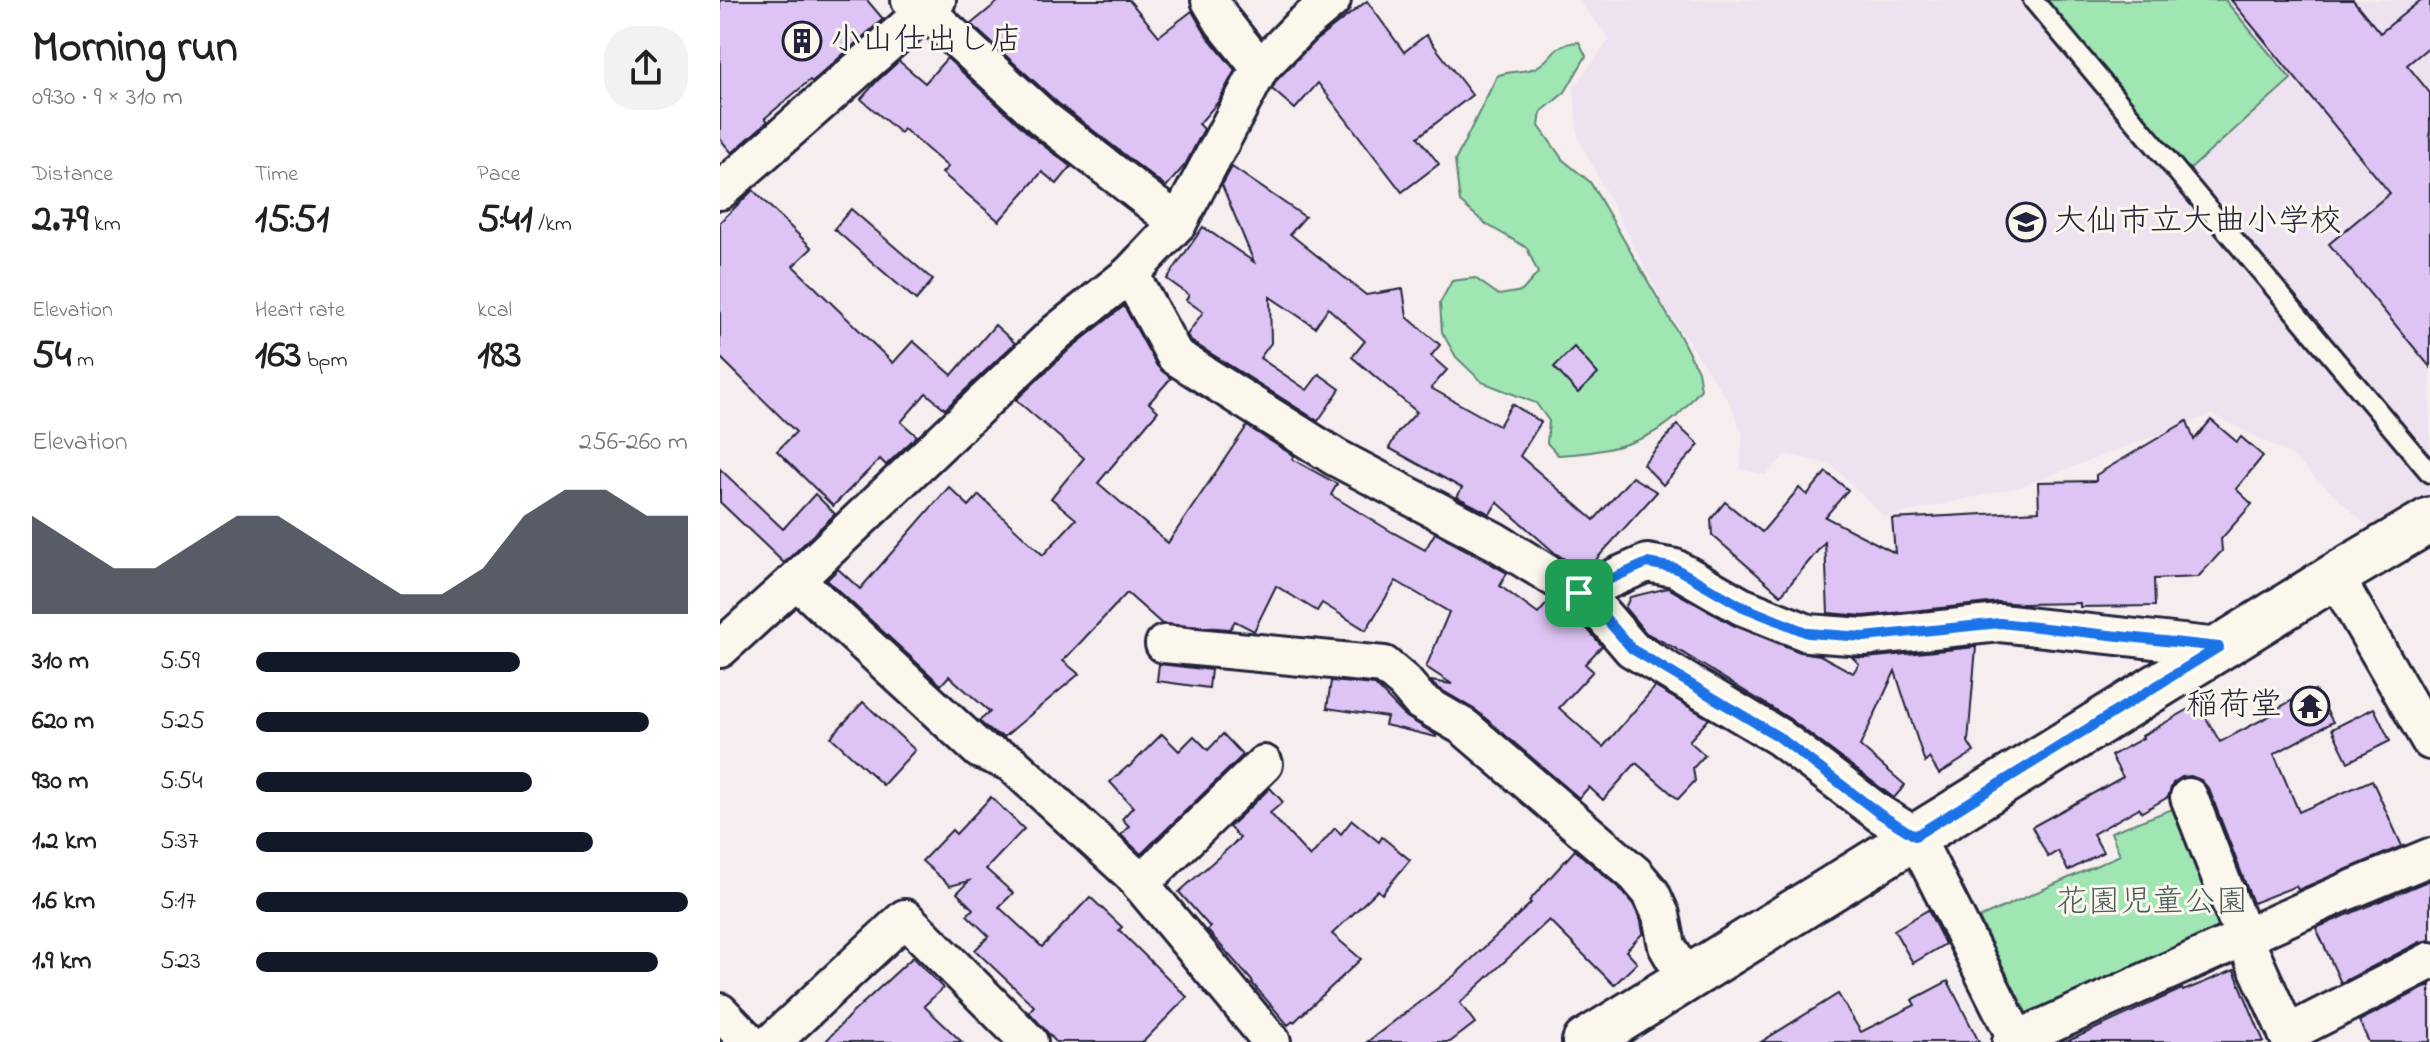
<!DOCTYPE html>
<html lang="en">
<head>
<meta charset="utf-8">
<style>
  body { margin:0; font-family:"Indie Flower","Klee One",sans-serif; background:#f2f2f2; color:#202124; height:100vh; display:flex; flex-direction:column; font-size:30px; white-space:nowrap }
  * { box-sizing:border-box; margin:0 }
  p { font-size:26px; color:#757577 }
  .icon { flex:none; width:44px; height:44px; fill:none; stroke:currentColor; stroke-width:2; stroke-linecap:round; stroke-linejoin:round }
  .map { position:relative; flex:1; overflow:hidden }
  .sheet { display:flex; flex-direction:column; background:#fff; width:720px }
  .sheet>* { flex:none }
  .pin { position:absolute; display:grid; place-items:center; width:68px; height:68px; color:#fff; margin:-34px; border-radius:16px; box-shadow:0 4px 12px #0006 }
  .round { display:grid; place-items:center; flex:none; width:84px; height:84px; border-radius:32px; background:#f2f2f2 }
  .overview { display:flex; align-items:center; justify-content:space-between; height:136px; padding:0 32px }
  h1 { font-size:44px; font-weight:800; line-height:60px }
  .figures { display:grid; grid-template-columns:repeat(3,1fr); gap:12px; height:136px; padding:8px 32px }
  .figures div { display:grid; align-content:center }
  .figures b { font-size:40px; font-weight:800 }
  .figures small { font-size:22px; font-weight:400 }
  .figures p { font-size:22px }
  .chart { height:224px; padding:16px 32px }
  .chart p { display:flex; justify-content:space-between }
  .chart svg { width:100%; height:144px; margin-top:8px; fill:#111827; opacity:.7 }
  ul { padding:0 32px; list-style:none; font-size:26px }
  li { display:grid; grid-template-columns:128px 96px 1fr; align-items:center; height:60px }
  li i { height:20px; border-radius:10px; background:#111827 }
  main { display:flex; flex:1; min-height:0 }
  .map>svg:first-child { display:block }
</style>
</head>
<body>
<main>
<section class="sheet">
<div class="overview"><div><h1>Morning run</h1><p>09:30 · 9 × 310 m</p></div><a class="round"><svg class="icon" aria-label="share" viewBox="0 0 24 24"><path d="M12 15V3M7 8l5-5 5 5M5 13v7h14v-7"/></svg></a></div>
<div class="figures">
<div><p>Distance</p><b>2.79<small> km</small></b></div>
<div><p>Time</p><b>15:51</b></div>
<div><p>Pace</p><b>5:41<small> /km</small></b></div>
</div>
<div class="figures">
<div><p>Elevation</p><b>54<small> m</small></b></div>
<div><p>Heart rate</p><b>163<small> bpm</small></b></div>
<div><p>kcal</p><b>183</b></div>
</div>
<div class="chart"><p><span>Elevation</span>256–260 m</p>
<svg viewBox="0 0 160 44" preserveAspectRatio="none"><path d="M0 44V14L10 22L20 30L30 30L40 22L50 14L60 14L70 22L80 30L90 38L100 38L110 30L120 14L130 6L140 6L150 14L160 14V44z"/></svg>
</div>
<ul>
<li><b>310 m</b>5:59<i style="width:61%"></i></li>
<li><b>620 m</b>5:25<i style="width:91%"></i></li>
<li><b>930 m</b>5:54<i style="width:64%"></i></li>
<li><b>1.2 km</b>5:37<i style="width:78%"></i></li>
<li><b>1.6 km</b>5:17<i style="width:100%"></i></li>
<li><b>1.9 km</b>5:23<i style="width:93%"></i></li>
</ul>
</section>
<div class="map">
<svg width="1710" height="1042" viewBox="0 0 1710 1042">
  <rect width="100%" height="100%" fill="#f5edee"/>
  <filter id="ink" filterUnits="userSpaceOnUse"><feTurbulence type="fractalNoise" baseFrequency=".0125" numOctaves="2"/><feDisplacementMap in="SourceGraphic" scale="16" xChannelSelector="R" yChannelSelector="G"/><feConvolveMatrix kernelMatrix="1 2 1 2 8 2 1 2 1" color-interpolation-filters="sRGB"/></filter>
  <g filter="url(#ink)">
    <polygon fill="#eee1f0" points="858,0 1710,0 1710,494 1651,529 1570,454 1492,414 1302,486 1165,517 1112,465 1101,462 1066,454 1046,475 1020,469 1023,434 1010,403 945,307 858,137 854,88 890,39"/>
    <g fill="#9fe6b3" stroke="#608477" stroke-width="2">
      <polygon points="1323,0 1505,0 1571,79 1467,172"/>
      <path d="M 859,42 L 866,56 L 845,92 L 821,112 L 819,126 L 843,160 L 870,182 L 961,338 L 978,371 L 981,389 C 973,398 965,409 956,417 C 924,445 880,453 838,455 L 827,443 L 829,421 L 816,403 L 762,382 L 736,357 L 722,332 L 720,303 L 732,281 L 755,278 L 779,295 L 802,291 L 818,273 L 807,248 L 766,224 L 740,202 L 735,161 L 777,76 C 789,70 804,73 815,68 C 835,58 830,44 859,42 Z"/>
      <polygon points="1458,807 1504,924 1496,939 1310,1021 1259,918 1400,855 1391,832"/>
    </g>
    <g fill="#ddc4f4" stroke="#22223b" stroke-width="2">
      <polygon points="0,0 147,0 163,19 92,82 90,80 45,118 48,121 12,153 0,139"/>
      <polygon points="280,0 409,0 439,36 472,11 486,35 515,70 498,102 479,124 484,129 465,165 446,187 338,103 251,24"/>
      <polygon points="1511,0 1633,0 1660,33 1701,0 1710,0 1710,46 1687,65 1710,93 1710,367 1609,244 1670,193"/>
      <polygon points="647,1 684,52 706,35 752,95 698,137 719,164 682,192 598,83 575,109 552,89 557,80 595,41"/>
      <polygon points="227,58 310,135 351,167 337,184 322,172 279,221 222,173 228,167 184,129 180,133 141,99 156,82 179,61 205,83"/>
      <polygon points="512,167 585,217 570,234 646,295 683,289 687,317 720,345 711,356 727,370 711,388 779,426 792,404 821,422 800,456 874,520 912,477 937,492 872,564 861,569 835,553 777,502 770,514 737,497 742,488 669,448 678,432 697,412 632,357 645,341 608,308 595,327 550,297 551,343 540,358 587,390 599,374 620,389 598,421 471,341 467,335 483,312 466,300 469,295 447,279 483,227 534,262 502,185"/>
      <polygon points="33,190 92,248 73,266 173,363 193,341 232,375 275,325 295,343 225,409 206,393 181,422 197,436 166,465 160,459 113,506 57,451 76,432 0,357 0,222"/>
      <polygon points="131,209 213,280 196,300 114,229"/>
      <polygon points="404,306 437,366 451,378 429,403 438,411 378,483 448,543 527,426 574,456 572,459 617,484 611,495 672,532 705,550 715,533 787,573 780,586 818,614 830,600 856,616 882,646 865,664 873,671 839,708 883,747 935,687 989,719 969,741 985,755 973,768 975,781 958,799 916,763 883,800 869,787 859,798 757,711 715,686 710,681 732,684 706,667 729,612 676,581 646,630 602,603 597,611 556,586 534,631 515,621 510,629 442,624 407,593 343,661 359,674 284,737 272,732 259,721 270,712 229,676 221,685 107,580 118,569 140,589 229,487 249,506 259,495 323,555 356,519 331,498 364,458 296,400 351,348"/>
      <polygon points="854,347 878,374 858,393 834,367"/>
      <polygon points="1491,420 1517,442 1521,437 1543,456 1516,489 1532,504 1501,539 1502,551 1478,577 1434,579 1435,606 1360,607 1360,603 1303,604 1278,602 1144,616 1108,613 1105,542 1061,595 992,535 991,519 1005,502 1042,532 1079,488 1087,495 1106,472 1128,490 1105,517 1175,553 1172,519 1319,511 1318,482 1376,481 1376,475 1467,421 1474,440"/>
      <polygon points="957,425 979,445 943,485 923,464"/>
      <polygon points="0,469 63,529 95,494 115,514 64,563 0,502"/>
      <polygon points="948,588 1013,625 1080,652 1100,655 1133,673 1139,664 1132,657 1146,658 1256,647 1248,742 1254,752 1219,774 1209,758 1205,763 1175,671 1140,746 1185,785 1174,798 1070,719 955,648 926,633 905,608 910,597"/>
      <polygon points="439,664 491,670 489,688 437,681"/>
      <polygon points="611,681 655,685 685,716 716,735 716,737 665,725 667,717 607,708"/>
      <polygon points="1595,690 1613,722 1554,754 1579,812 1652,780 1682,846 1578,890 1576,886 1533,903 1489,789 1481,780 1471,776 1462,777 1453,783 1448,797 1422,812 1419,808 1373,834 1383,852 1348,871 1338,851 1328,857 1312,827 1403,777 1391,756 1423,738 1422,736 1478,704 1500,742 1555,713 1553,711 1589,691 1590,693"/>
      <polygon points="143,702 195,750 163,785 111,737"/>
      <polygon points="1654,708 1670,741 1628,762 1612,729"/>
      <polygon points="442,734 459,751 474,736 488,750 503,734 523,755 421,854 401,835 409,826 402,819 413,807 390,782 408,766 409,767"/>
      <polygon points="550,788 563,802 550,813 590,857 615,828 621,834 632,820 659,842 662,837 690,860 662,894 658,890 612,934 641,959 574,1022 573,1021 568,1025 532,983 533,982 487,930 490,927 459,892 520,838 509,827"/>
      <polygon points="271,797 304,829 266,869 293,893 279,907 322,947 370,897 402,927 399,930 467,997 423,1042 336,1042 309,1012 314,1006 255,950 269,936 247,915 253,909 237,893 249,881 230,886 202,861 232,830 236,834"/>
      <polygon points="855,850 900,889 913,904 921,921 923,933 906,951 917,963 894,985 829,920 740,1003 755,1023 730,1042 647,1042 735,975 811,903 809,901"/>
      <polygon points="1710,880 1710,940 1700,942 1621,983 1596,928"/>
      <polygon points="1208,910 1225,944 1193,963 1174,930"/>
      <polygon points="193,957 223,988 204,1006 242,1042 105,1042 129,1016"/>
      <polygon points="1514,970 1544,1042 1346,1042 1462,989 1463,991"/>
      <polygon points="1228,981 1259,1042 1041,1042 1118,994 1141,1032 1195,1005 1192,1000"/>
      <polygon points="1710,985 1710,1042 1649,1042 1639,1021"/>
    </g>
    <g fill="none" stroke-linecap="round" stroke-linejoin="round">
      <g stroke="#22223b" stroke-width="24">
        <polyline id="lane" points="1313,0 1710,473"/>
      </g>
      <g stroke="#22223b" stroke-width="42">
        <g id="street">
          <polyline points="190,0 205,10 324,119 458,223"/>
          <polyline points="490,0 503,22 540,68"/>
          <polyline points="0,191 217,0"/>
          <polyline points="410,274 455,356 615,457 775,541 859,593 870,600 912,649 1059,737 1160,814 1195,836 1298,1042"/>
          <polyline points="1615,576 1710,741"/>
          <polyline points="76,580 260,750 291,763 413,875 552,1042"/>
          <polyline points="859,593 927,563 955,568 1021,606 1088,633 1144,637 1280,623 1499,647"/>
          <polyline points="444,644 664,665 684,682 701,702 744,727 915,874 931,893 941,915 947,946 966,979"/>
          <polyline points="0,649 76,580 337,332 410,274 458,223 540,68 581,26 612,0"/>
          <polyline points="1469,797 1524,938 1571,1042"/>
          <polyline points="420,884 544,764"/>
          <polyline points="0,1012 29,1042"/>
          <polyline points="1567,1034 1710,961"/>
          <polyline points="52,1042 185,918 309,1042"/>
          <polyline points="1291,1042 1618,895 1710,857"/>
        </g>
      </g>
      <g stroke="#22223b" stroke-width="50">
        <polyline id="primary" points="865,1042 1615,576 1710,520"/>
      </g>
      <use href="#lane" stroke="#fbf7ec" stroke-width="18"/>
      <use href="#street" stroke="#fbf7ec" stroke-width="36"/>
      <use href="#primary" stroke="#fbf7ec" stroke-width="44"/>
    </g>
  </g>
  <g fill="none" stroke-linecap="round" stroke-linejoin="round" filter="url(#ink)">
    <g stroke="#fff" stroke-width="16">
      <polygon id="route" points="927,563 955,568 1021,606 1088,633 1144,637 1280,623 1499,647 1195,836 1160,814 1059,737 912,649 870,600 859,593"/>
    </g>
    <use href="#route" stroke="#1a73e8" stroke-width="10"/>
  </g>
  <defs>
    <g id="building-ring" transform="scale(2)"><circle r="9.5" fill="#fbf7ec" stroke="#22223b" stroke-width="1.5"/><path d="M-4-6H4V6H1V3H-1V6H-4ZM-2.5-4.3h1.7v1.8h-1.7ZM.8-4.3h1.7v1.8H.8ZM-2.5-1h1.7V.8h-1.7ZM.8-1h1.7V.8H.8Z" fill="#22223b"/></g>
    <g id="school-ring" transform="scale(2)"><circle r="9.5" fill="#fbf7ec" stroke="#22223b" stroke-width="1.5"/><path d="M0-5L7-2L0 1L-7-2ZM-4 1L0 2.5L4 1V4Q0 6-4 4Z" fill="#22223b"/></g>
    <g id="temple-ring" transform="scale(2)"><circle r="9.5" fill="#fbf7ec" stroke="#22223b" stroke-width="1.5"/><path d="M0-6L5-2H3V0L6.5 2.5H4V6H1.5V3h-3V6H-4V2.5H-6.5L-3 0V-2H-5Z" fill="#22223b"/></g>
  </defs>
  <g fill-rule="evenodd">
    <use href="#building-ring" x="82" y="41"/>
    <use href="#school-ring" x="1306" y="222"/>
    <use href="#temple-ring" x="1590" y="706"/>
  </g>
  <g text-anchor="middle" dominant-baseline="central" stroke-width="6" stroke-linejoin="round" paint-order="stroke">
    <g font-size="32" fill="#22223b" stroke="#fbf7ec" text-anchor="start">
      <text x="110" y="41">小山仕出し店</text>
      <text x="1334" y="222">大仙市立大曲小学校</text>
      <text x="1562" y="706" text-anchor="end">稲荷堂</text>
    </g>
    <g font-size="32" fill="#485d5f" stroke="#fbf7ec">
      <text x="1432" y="903">花園児童公園</text>
    </g>
  </g>
</svg>
<div class="pin" style="left:859px;top:593px;background:#1e9e55"><svg class="icon" aria-label="arrive" viewBox="0 0 24 24"><path d="M6 21V4h12l-3 4 3 4H6"/></svg></div>
</div>
</main>
</body>
</html>
